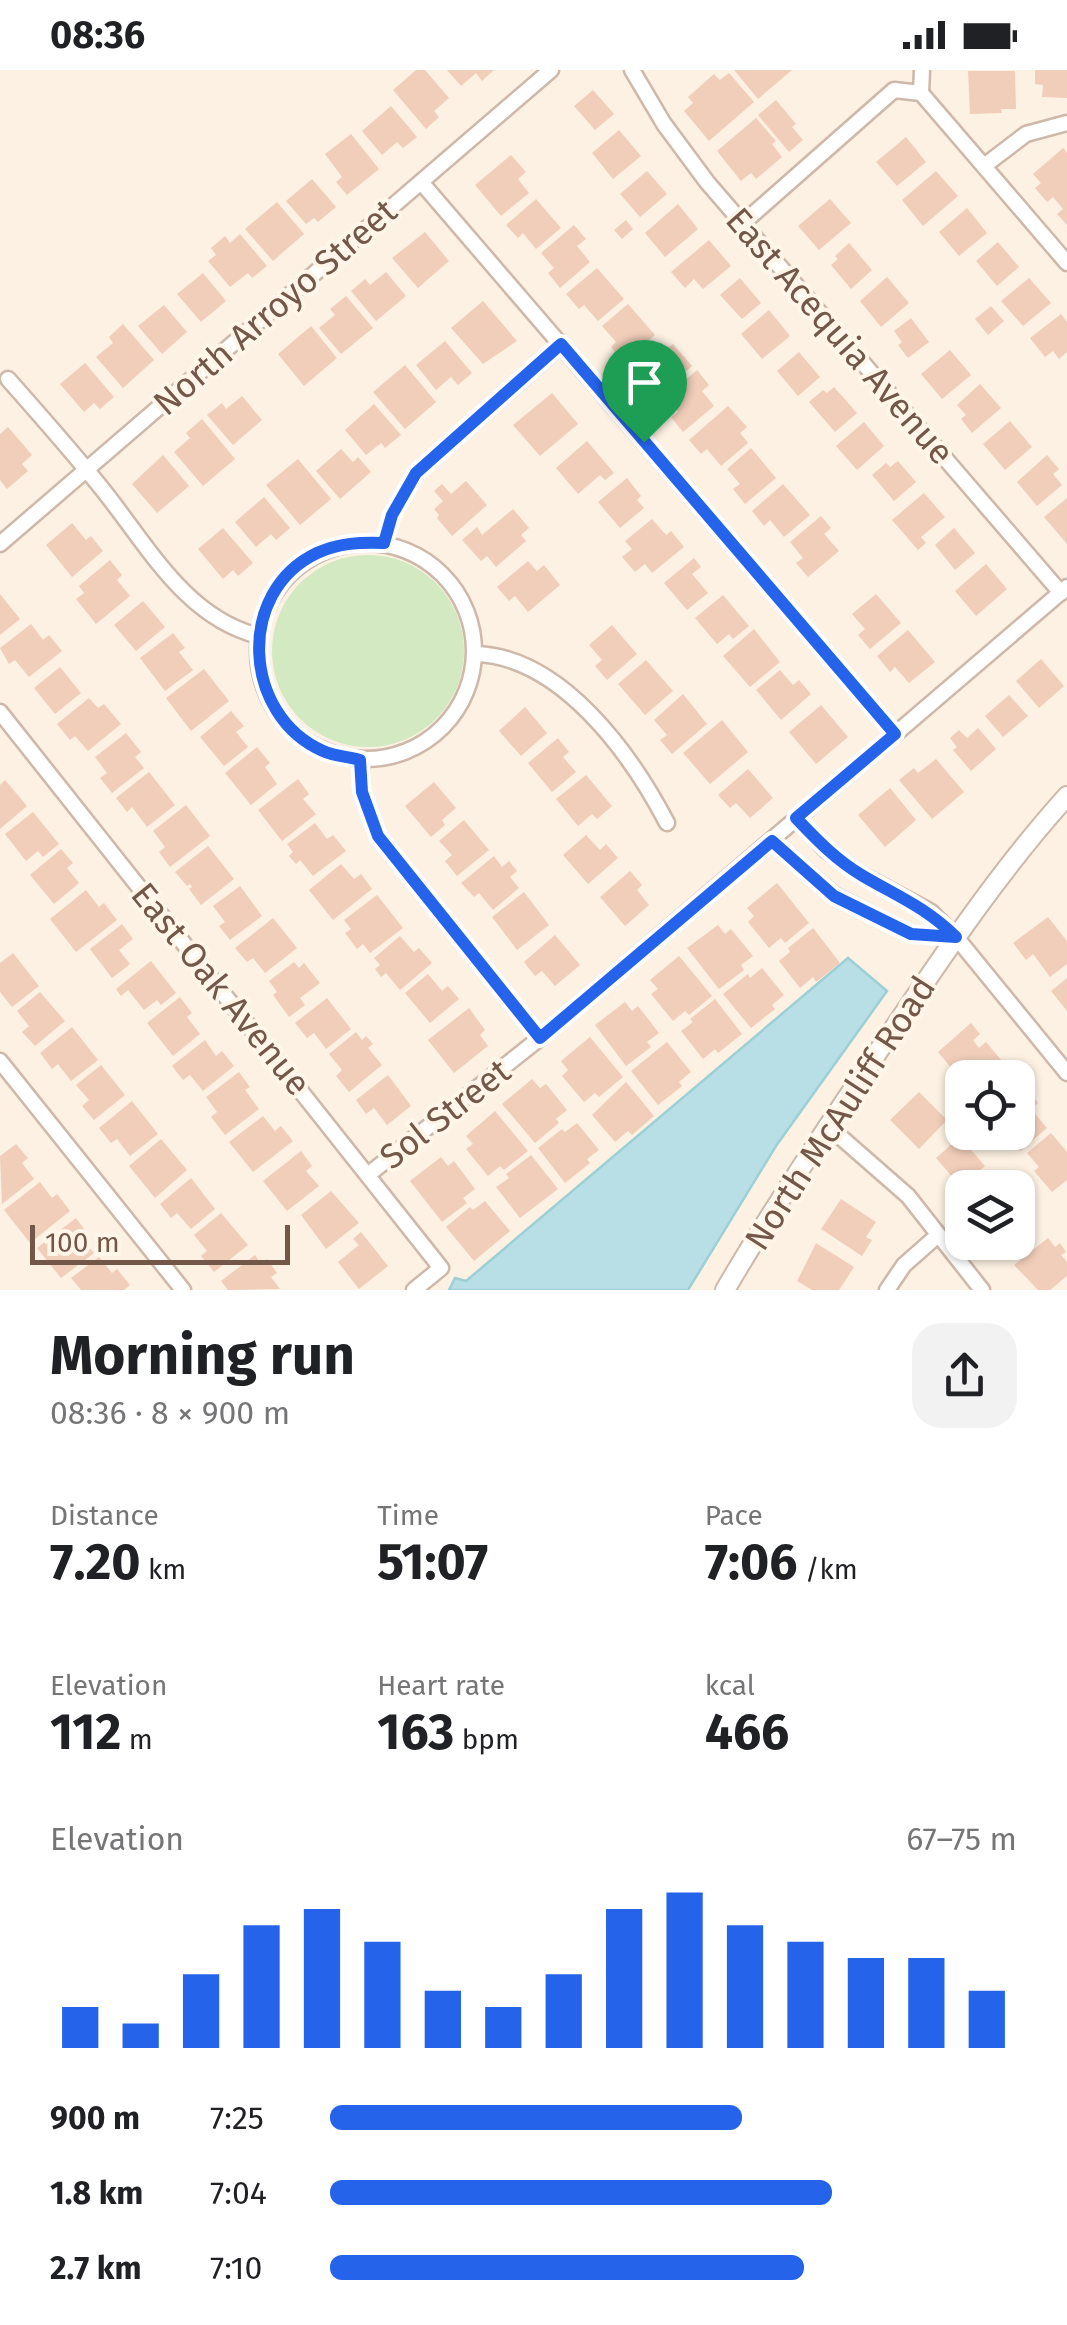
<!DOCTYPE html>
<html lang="en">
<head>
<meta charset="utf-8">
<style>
  body { margin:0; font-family:"Fira Sans",sans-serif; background:#f2f2f2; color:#202124; height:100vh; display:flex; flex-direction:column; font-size:38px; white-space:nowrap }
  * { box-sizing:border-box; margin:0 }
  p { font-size:32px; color:#757577 }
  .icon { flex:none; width:55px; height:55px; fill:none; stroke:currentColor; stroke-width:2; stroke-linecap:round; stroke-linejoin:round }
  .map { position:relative; height:1220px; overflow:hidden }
  .panel { display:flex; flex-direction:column; background:#fff; flex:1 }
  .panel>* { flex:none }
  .tools { position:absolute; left:945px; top:990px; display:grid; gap:20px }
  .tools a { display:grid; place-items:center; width:90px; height:90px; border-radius:20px; background:#fff; box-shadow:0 2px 8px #0004; font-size:50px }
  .scale { position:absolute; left:30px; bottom:25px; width:260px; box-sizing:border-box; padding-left:10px; border:5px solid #735749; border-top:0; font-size:28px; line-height:35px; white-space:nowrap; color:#735749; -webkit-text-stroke:8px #fff5e8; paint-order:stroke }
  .pin { position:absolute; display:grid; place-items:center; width:85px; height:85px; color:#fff; margin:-102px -42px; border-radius:50% 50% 50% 0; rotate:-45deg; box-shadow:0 0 10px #0007 }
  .pin .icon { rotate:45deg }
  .round { display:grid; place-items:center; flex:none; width:105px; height:105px; border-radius:30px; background:#f2f2f2 }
  .head { display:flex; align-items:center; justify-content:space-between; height:170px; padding:0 50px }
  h1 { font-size:55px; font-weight:700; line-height:75px }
  .figures { display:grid; grid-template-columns:repeat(3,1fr); gap:15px; height:170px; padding:10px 50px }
  .figures div { display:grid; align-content:center }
  .figures b { font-size:50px; font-weight:700 }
  .figures small { font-size:28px; font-weight:400 }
  .figures p { font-size:28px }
  .chart { height:280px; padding:20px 50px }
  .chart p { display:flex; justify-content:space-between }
  .chart svg { width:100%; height:180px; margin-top:10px; stroke:#2563eb; stroke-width:6 }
  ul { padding:0 50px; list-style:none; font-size:32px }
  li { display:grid; grid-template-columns:160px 120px 1fr; align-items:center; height:75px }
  li i { height:25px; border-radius:12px; background:#2563eb }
  .status { display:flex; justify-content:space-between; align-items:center; height:70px; padding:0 50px; background:#fff; direction:ltr }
  .status svg { height:28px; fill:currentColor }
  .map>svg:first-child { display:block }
</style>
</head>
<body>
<div class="status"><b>08:36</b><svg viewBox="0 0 49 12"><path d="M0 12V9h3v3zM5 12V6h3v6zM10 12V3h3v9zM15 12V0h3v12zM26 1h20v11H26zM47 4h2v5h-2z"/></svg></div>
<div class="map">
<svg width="1067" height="1220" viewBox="0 0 1067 1220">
  <rect width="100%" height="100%" fill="#fcf1e2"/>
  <circle fill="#d2e9c1" cx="368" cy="581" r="96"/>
  <polygon fill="#b7dfe5" stroke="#9dcfd6" stroke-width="2.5" points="848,888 887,921 776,1076 688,1220 449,1220 455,1208 466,1211"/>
  <g fill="#f1ceba">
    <polygon points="416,0 425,0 449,28 434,41 439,47 426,59 393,20"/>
    <polygon points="447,0 494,0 482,11 476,3 461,16"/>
    <polygon points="734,0 792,0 758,29"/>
    <polygon points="1035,0 1067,0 1067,28 1042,27 1043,15 1035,14"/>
    <polygon points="968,1 1015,1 1016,39 1001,39 1002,43 970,44"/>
    <polygon points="729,3 754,32 709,71 684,41 693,33 688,27 714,4 720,10"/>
    <polygon points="593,20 614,44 595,60 574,36"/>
    <polygon points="776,30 796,54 792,57 803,70 789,82 758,45"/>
    <polygon points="391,36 417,67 403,78 397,72 382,85 362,61"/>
    <polygon points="756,48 776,71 772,74 782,87 756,109 751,103 741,111 717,81"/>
    <polygon points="619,60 641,86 613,109 592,83"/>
    <polygon points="351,64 379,99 347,125 336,112 342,107 325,84"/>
    <polygon points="906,67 926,92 897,116 876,92"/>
    <polygon points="1063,78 1067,83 1067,155 1057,144 1063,139 1053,127 1047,132 1035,118 1041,113 1033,104"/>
    <polygon points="511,85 526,102 518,109 529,123 501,146 475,115"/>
    <polygon points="647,101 667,124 640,147 620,124"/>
    <polygon points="936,101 958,126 923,156 902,130"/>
    <polygon points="312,109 336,137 318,152 314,148 306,154 286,131"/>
    <polygon points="536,129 561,158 536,179 523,163 518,168 506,155"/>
    <polygon points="830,129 851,153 819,180 798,156"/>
    <polygon points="277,132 304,164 273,191 245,159"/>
    <polygon points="678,134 698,159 665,187 645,163"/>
    <polygon points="967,138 987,163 959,186 939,162"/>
    <polygon points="626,150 633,159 622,169 614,160"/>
    <polygon points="574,155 586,169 577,176 590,192 560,218 548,203 554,198 541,183"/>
    <polygon points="425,162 449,191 418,218 392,188"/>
    <polygon points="240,164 267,196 252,208 248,203 230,217 208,191 216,185 211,178 225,166 230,173"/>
    <polygon points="709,170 731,196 703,219 694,209 685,218 671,202"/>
    <polygon points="998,172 1019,197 997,216 976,191"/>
    <polygon points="849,173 872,200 851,219 831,195 838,189 835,186"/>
    <polygon points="597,198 624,229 598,251 584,235 579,239 566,224"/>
    <polygon points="386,202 406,226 376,251 351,221 365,209 370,215"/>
    <polygon points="203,203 226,231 201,252 177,224"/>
    <polygon points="887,207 909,233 881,257 860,231"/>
    <polygon points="740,208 761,233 742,249 720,225"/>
    <polygon points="1029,208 1051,233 1023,256 1001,231"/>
    <polygon points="346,226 373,258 341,284 319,258 335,245 330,239"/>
    <polygon points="483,231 517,271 483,294 451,258"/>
    <polygon points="628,234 655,265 623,292 611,277 616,272 602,256"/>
    <polygon points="164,235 187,262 162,284 138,256"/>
    <polygon points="991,236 1004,251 988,265 975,249"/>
    <polygon points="769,240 790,266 762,289 741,264"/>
    <polygon points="1061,244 1067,252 1067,282 1059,289 1053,281 1045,287 1030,268"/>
    <polygon points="911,248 929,272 908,288 898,275 902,272 894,261"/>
    <polygon points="123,254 154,290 123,318 96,287 113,273 109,267"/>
    <polygon points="311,256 337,288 304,316 278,284"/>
    <polygon points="445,271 472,303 458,315 451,307 436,320 416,295"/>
    <polygon points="661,273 666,279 673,274 692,296 661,322 648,307 642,313 630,299"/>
    <polygon points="950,280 971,305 942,329 921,304"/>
    <polygon points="799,282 820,307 798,326 777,301"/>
    <polygon points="85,293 114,327 100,339 94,333 84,342 60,314"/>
    <polygon points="405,295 436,332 405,359 373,322"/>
    <polygon points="697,300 709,315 702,321 714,336 683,362 671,347 678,342 665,327"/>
    <polygon points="980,314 1001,338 972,363 961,349 966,345 957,335"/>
    <polygon points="834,317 857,343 835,362 809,332 823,320 827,323"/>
    <polygon points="552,323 578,354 540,386 513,355"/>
    <polygon points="242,326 262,350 233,375 207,345 222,333 226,339"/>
    <polygon points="374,334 401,365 385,378 381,373 366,385 345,360"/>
    <polygon points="728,336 747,357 740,363 748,373 721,396 707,379 701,384 689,370"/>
    <polygon points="202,349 235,389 203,416 174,382 190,368 186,363"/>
    <polygon points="1010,351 1032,377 1005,400 983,374"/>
    <polygon points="864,352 884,376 857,400 836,376"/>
    <polygon points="8,357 32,385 22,394 28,401 7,419 0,410 0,364"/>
    <polygon points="587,371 614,403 605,410 600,405 578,424 556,398"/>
    <polygon points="751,378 776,408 745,434 733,419 740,414 727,399"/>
    <polygon points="341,379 353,392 358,387 371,402 340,429 316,401"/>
    <polygon points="163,385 189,416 157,443 132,414"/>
    <polygon points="1047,385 1059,399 1053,404 1062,415 1037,436 1017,412"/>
    <polygon points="298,389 331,429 300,455 266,415"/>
    <polygon points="898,391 916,412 894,431 872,405 886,393 890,397"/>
    <polygon points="627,408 641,426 637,430 644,438 620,458 598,432"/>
    <polygon points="466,411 487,435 452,466 437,448 439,445 434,439 443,431 434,421 442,414 451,424"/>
    <polygon points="783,414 810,445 784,467 770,450 764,456 752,441"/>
    <polygon points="924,423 945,447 921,467 926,473 918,480 892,450"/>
    <polygon points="264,427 290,458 276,470 271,464 256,477 235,452"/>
    <polygon points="1067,428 1067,474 1044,447"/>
    <polygon points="513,439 529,458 521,465 526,471 496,497 487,486 481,491 462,470 477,457 482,465"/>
    <polygon points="821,446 831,458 824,464 839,481 808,507 796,493 803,488 790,472"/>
    <polygon points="652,449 666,465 671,461 684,477 652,503 645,494 635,502 622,487 632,479 625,471"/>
    <polygon points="72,453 86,470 91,466 103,481 72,507 46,475"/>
    <polygon points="223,458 253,493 238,506 233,500 223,509 198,479"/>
    <polygon points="954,458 975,483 955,500 935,475"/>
    <polygon points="694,488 701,497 692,504 708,523 687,540 664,513"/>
    <polygon points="110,490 122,505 117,510 130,526 96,554 76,529 84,523 79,516"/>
    <polygon points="528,491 537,501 544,495 560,515 528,542 515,526 509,531 497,517"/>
    <polygon points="986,494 1007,519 976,546 955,521"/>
    <polygon points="0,524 20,549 0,565"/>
    <polygon points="876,524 901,553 870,579 858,565 865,559 852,544"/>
    <polygon points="723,525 749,556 733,569 729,564 717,574 695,548"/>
    <polygon points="143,531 165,557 136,581 114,555"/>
    <polygon points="31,554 43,570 49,565 62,581 29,607 15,590 9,594 0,578"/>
    <polygon points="612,555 637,584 607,610 595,596 602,590 589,575"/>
    <polygon points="754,559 780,592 750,617 723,586"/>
    <polygon points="908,560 935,592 909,613 895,597 890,602 877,586"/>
    <polygon points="173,563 185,578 179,582 193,600 165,621 140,588"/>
    <polygon points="1041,589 1064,616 1039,638 1016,611"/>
    <polygon points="646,590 673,621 645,645 618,614"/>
    <polygon points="60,597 81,623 55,644 34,618"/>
    <polygon points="204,599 229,631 191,661 166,628"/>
    <polygon points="780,600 793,615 799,610 811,624 781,650 756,620"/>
    <polygon points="683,624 707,654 672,684 660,670 667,665 654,650"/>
    <polygon points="1009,625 1028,646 1003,667 985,646"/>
    <polygon points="89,628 98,638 104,634 121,654 88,681 75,666 70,670 57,654"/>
    <polygon points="821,635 848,667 816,694 789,662"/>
    <polygon points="525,637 547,663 521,686 499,661"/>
    <polygon points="231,641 244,656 236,662 248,677 224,696 200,667"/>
    <polygon points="722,650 748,682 710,714 683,683"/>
    <polygon points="978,658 996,679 971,701 953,680 957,677 950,668 959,660 967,668"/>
    <polygon points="126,663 141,682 135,687 144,698 112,723 100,708 107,703 95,687"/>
    <polygon points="558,668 569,682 563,687 576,702 552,722 528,693"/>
    <polygon points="257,677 270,693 265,697 277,714 251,735 225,703"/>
    <polygon points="936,689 964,722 932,749 899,710 914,698 918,703"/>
    <polygon points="748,699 773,728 750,748 736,733 730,738 718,725"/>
    <polygon points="149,702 175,735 147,757 132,737 127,742 116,728"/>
    <polygon points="586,705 612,736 597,749 592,744 578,756 556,729"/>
    <polygon points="298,709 309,724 303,729 316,744 282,771 258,740"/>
    <polygon points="5,710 27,736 0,759 0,715"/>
    <polygon points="434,712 456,738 442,750 445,755 431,767 405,736"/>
    <polygon points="890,718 916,750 885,777 858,745"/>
    <polygon points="186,735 210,766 170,797 159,782 165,777 153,761"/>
    <polygon points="33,742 59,774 43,787 38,781 26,791 5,764"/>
    <polygon points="464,750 489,780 457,806 445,791 452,785 439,771"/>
    <polygon points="315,753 327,769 333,765 346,781 313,806 300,790 296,794 289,786 293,782 287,774"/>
    <polygon points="586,765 600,780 606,774 618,788 588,814 563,785"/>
    <polygon points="208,776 234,809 201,835 189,819 192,817 190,814 187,816 175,802"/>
    <polygon points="61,779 73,793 67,798 79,813 54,834 30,805"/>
    <polygon points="494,786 502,797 509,791 517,801 510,807 519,818 493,840 479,823 474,827 461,813"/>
    <polygon points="341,794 354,809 361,804 372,819 333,850 309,820"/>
    <polygon points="630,801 642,815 637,820 649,835 625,856 600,827"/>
    <polygon points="777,813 809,853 785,873 781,868 769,878 748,852 754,846 747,838"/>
    <polygon points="240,816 262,846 230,870 219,856 225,852 213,836"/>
    <polygon points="86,820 99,837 104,833 117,850 76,882 50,849"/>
    <polygon points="524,822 549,855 517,880 492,847"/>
    <polygon points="377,825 403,858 370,883 363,874 357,879 345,863 351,859 344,850"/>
    <polygon points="1048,847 1067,871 1067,894 1050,907 1033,884 1026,890 1013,873"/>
    <polygon points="273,848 297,878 265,903 253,888 247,892 235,878"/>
    <polygon points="122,854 133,869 119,880 130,894 112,908 90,879"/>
    <polygon points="718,855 725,864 731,859 753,886 741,895 744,900 719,919 687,878"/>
    <polygon points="813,858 840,893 816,912 813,907 800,918 779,891 790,882 788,878"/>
    <polygon points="555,865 580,895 555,916 542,901 535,906 524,892"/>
    <polygon points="400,866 414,882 419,878 432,893 400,920 386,903 381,907 375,899 380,895 374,888"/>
    <polygon points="13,883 39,916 12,937 0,922 0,893"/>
    <polygon points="679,886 712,926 689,945 685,941 673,951 651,924 658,919 650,910"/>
    <polygon points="151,891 176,923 161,935 157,930 144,940 128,920 121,926 116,919"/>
    <polygon points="294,892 299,898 304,893 320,913 300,928 305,935 289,947 273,925 277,922 269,911"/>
    <polygon points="762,898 784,925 772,935 775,939 751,958 723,924 748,904 750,908"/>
    <polygon points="428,904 442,921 448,916 459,929 430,953 405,923"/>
    <polygon points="1067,908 1067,941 1051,921"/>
    <polygon points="40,922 65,951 35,976 22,962 29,956 17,941"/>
    <polygon points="180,927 192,943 187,947 200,964 173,986 147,953"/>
    <polygon points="327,928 351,959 326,979 314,963 307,968 295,953"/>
    <polygon points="715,929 742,964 718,983 715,979 703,989 681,961 693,952 690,949"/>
    <polygon points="625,932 632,941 638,936 659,963 647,972 651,977 626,996 595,955"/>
    <polygon points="469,938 485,960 480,965 488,976 454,1003 428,970"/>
    <polygon points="971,953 980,964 973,970 979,978 986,972 1002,991 990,1002 985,997 973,1008 962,1008 962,1011 938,982"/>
    <polygon points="72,957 98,990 71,1011 58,994 52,999 40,983"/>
    <polygon points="356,962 362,970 366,966 373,974 368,978 382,995 349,1022 336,1006 342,1000 329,984"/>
    <polygon points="590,967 623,1007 599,1027 595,1023 584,1032 562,1006 568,1000 561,991"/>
    <polygon points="205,970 216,986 222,981 234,996 203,1021 190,1005 183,1010 172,996"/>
    <polygon points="667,972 691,1002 679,1012 682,1016 658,1035 631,1001"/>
    <polygon points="101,995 125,1025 94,1050 82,1036 89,1030 76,1015"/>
    <polygon points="239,1002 250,1017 245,1020 259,1039 225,1065 211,1047 217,1042 206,1027"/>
    <polygon points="388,1005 411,1036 387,1055 374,1038 366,1044 356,1030"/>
    <polygon points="532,1009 540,1018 546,1014 567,1040 556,1049 559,1053 535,1073 502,1034"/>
    <polygon points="626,1012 654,1046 632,1065 628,1061 615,1072 592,1045"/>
    <polygon points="1023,1015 1038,1033 1031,1039 1047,1058 1020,1081 1006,1062 1018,1062 1018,1020"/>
    <polygon points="919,1022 947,1050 919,1079 890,1050"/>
    <polygon points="132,1031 158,1064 130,1086 117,1069 111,1073 99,1058"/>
    <polygon points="495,1041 528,1081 504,1100 500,1096 488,1106 466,1079 473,1074 466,1066"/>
    <polygon points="263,1046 275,1061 281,1056 293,1071 253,1102 229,1072"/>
    <polygon points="577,1053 599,1080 587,1089 590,1093 565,1113 538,1078 562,1059 565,1062"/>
    <polygon points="1051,1063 1067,1082 1067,1110 1052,1122 1034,1101 1039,1097 1027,1083"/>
    <polygon points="960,1067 985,1096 961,1117 936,1088"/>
    <polygon points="161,1069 187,1100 155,1128 129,1096"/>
    <polygon points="16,1074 28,1088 22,1093 34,1109 2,1134 0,1086"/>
    <polygon points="301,1081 312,1096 306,1101 319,1116 287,1141 263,1111"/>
    <polygon points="531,1085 558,1119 520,1148 496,1117 509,1108 506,1104"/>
    <polygon points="441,1087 448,1096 454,1091 475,1119 463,1128 467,1133 442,1152 410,1111"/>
    <polygon points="191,1108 215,1139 191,1159 177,1143 171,1148 160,1134"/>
    <polygon points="40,1112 52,1128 57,1124 70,1141 30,1173 4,1140"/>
    <polygon points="331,1121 359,1153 326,1179 301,1145"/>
    <polygon points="841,1129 876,1152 866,1167 872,1170 862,1186 821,1159"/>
    <polygon points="485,1131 510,1161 474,1191 446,1157 470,1137 473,1140"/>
    <polygon points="1021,1137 1028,1146 1021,1151 1032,1165 1006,1185 996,1172 1018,1172 1018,1140"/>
    <polygon points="221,1143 248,1175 214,1202 201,1186 207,1181 194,1165"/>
    <polygon points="76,1148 87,1163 81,1167 94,1183 61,1208 37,1178"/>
    <polygon points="361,1162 388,1196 359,1219 338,1192 359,1175 353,1169"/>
    <polygon points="1048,1168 1055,1177 1060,1173 1066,1182 1061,1185 1067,1192 1067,1206 1050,1220 1038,1220 1014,1195"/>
    <polygon points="816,1173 854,1197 839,1220 812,1220 797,1211"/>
    <polygon points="255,1185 261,1194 267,1189 277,1203 271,1207 280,1219 228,1220 221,1211"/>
    <polygon points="99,1187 112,1203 117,1199 130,1215 124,1220 81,1220 71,1208"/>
  </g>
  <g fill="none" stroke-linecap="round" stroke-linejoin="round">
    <g stroke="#cdb8a9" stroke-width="19">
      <g id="minor">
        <polyline points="632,0 664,54 707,112 1061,523"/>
        <polyline points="921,23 922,0"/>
        <polyline points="984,96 1026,64 1067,53"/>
        <polyline points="421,112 895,664"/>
        <polyline points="743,153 894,20 921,23 1067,193"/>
        <path d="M 8,309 C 39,344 70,379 99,415 C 145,471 184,548 259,566"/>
        <circle cx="366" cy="581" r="108"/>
        <polyline points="384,473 392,445 416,403 561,275"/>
        <polyline points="0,474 551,0"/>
        <path d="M 475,584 C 561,586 631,684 667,753"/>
        <polyline points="0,642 441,1198 414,1220"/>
        <polyline points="361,690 362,723 378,766 540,968"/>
        <polyline points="796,748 826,780 860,804 931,842 956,867 1067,1003"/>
        <polyline points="772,771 834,825 911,864 956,867"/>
        <polyline points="0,991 183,1220"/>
        <polyline points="828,1056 908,1126 982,1220"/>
        <polyline points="369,1104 540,968 1067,517"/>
        <polyline points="887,1220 904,1195 938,1165"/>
      </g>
    </g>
    <g stroke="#cdb8a9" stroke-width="22">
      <path id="tertiary" d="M 725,1220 C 778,1130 836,1044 894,958 C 948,878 1002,798 1067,726"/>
    </g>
    <use href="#minor" stroke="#fff" stroke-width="14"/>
    <use href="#tertiary" stroke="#fff" stroke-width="18"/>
  </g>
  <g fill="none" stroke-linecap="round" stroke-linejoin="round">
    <g stroke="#fff" stroke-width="20">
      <path id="route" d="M 561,274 L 895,664 L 796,748 C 817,770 836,790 863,806 C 899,827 925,837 956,867 L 911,864 L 834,826 L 772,771 L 540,968 L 378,766 L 362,722 L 360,690 C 349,687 334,686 323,681 C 243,646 235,522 317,483 C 339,473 361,472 384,473 L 392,445 L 416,403 Z"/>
    </g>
    <use href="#route" stroke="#2563eb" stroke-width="12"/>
  </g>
  <g text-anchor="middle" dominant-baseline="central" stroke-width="8" stroke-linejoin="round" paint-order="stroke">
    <g font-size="35" fill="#735749" stroke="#fff5e8">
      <text transform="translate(275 237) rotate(-41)">North Arroyo Street</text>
      <text transform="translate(840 266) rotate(49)">East Acequia Avenue</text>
      <text transform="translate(221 919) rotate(51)">East Oak Avenue</text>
      <text transform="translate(840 1043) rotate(-57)">North McAuliff Road</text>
      <text transform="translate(445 1044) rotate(-38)">Sol Street</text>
    </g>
  </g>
</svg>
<div class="tools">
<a><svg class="icon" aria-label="locate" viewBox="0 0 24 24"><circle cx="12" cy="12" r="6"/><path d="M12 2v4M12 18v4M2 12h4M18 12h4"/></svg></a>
<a><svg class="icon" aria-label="layers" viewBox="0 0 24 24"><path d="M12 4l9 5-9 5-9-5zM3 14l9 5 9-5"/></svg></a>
</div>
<div class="scale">100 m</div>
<div class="pin" style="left:644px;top:372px;background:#1e9e55"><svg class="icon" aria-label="arrive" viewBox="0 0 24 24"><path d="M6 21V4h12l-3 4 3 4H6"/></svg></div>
</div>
<section class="panel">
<div class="head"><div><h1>Morning run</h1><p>08:36 · 8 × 900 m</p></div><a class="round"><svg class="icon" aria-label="share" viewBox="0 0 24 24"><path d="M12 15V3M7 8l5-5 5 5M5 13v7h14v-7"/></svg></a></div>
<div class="figures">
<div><p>Distance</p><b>7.20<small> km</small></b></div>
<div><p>Time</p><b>51:07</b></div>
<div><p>Pace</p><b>7:06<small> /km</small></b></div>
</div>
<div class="figures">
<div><p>Elevation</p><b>112<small> m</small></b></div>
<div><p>Heart rate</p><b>163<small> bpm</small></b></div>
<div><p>kcal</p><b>466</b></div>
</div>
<div class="chart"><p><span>Elevation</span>67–75 m</p>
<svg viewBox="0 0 160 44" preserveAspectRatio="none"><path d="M5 44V34M15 44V38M25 44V26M35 44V14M45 44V10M55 44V18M65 44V30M75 44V34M85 44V26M95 44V10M105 44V6M115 44V14M125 44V18M135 44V22M145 44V22M155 44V30"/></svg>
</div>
<ul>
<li><b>900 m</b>7:25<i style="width:60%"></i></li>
<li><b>1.8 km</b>7:04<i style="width:73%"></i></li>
<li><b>2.7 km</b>7:10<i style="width:69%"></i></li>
</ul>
</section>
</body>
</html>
